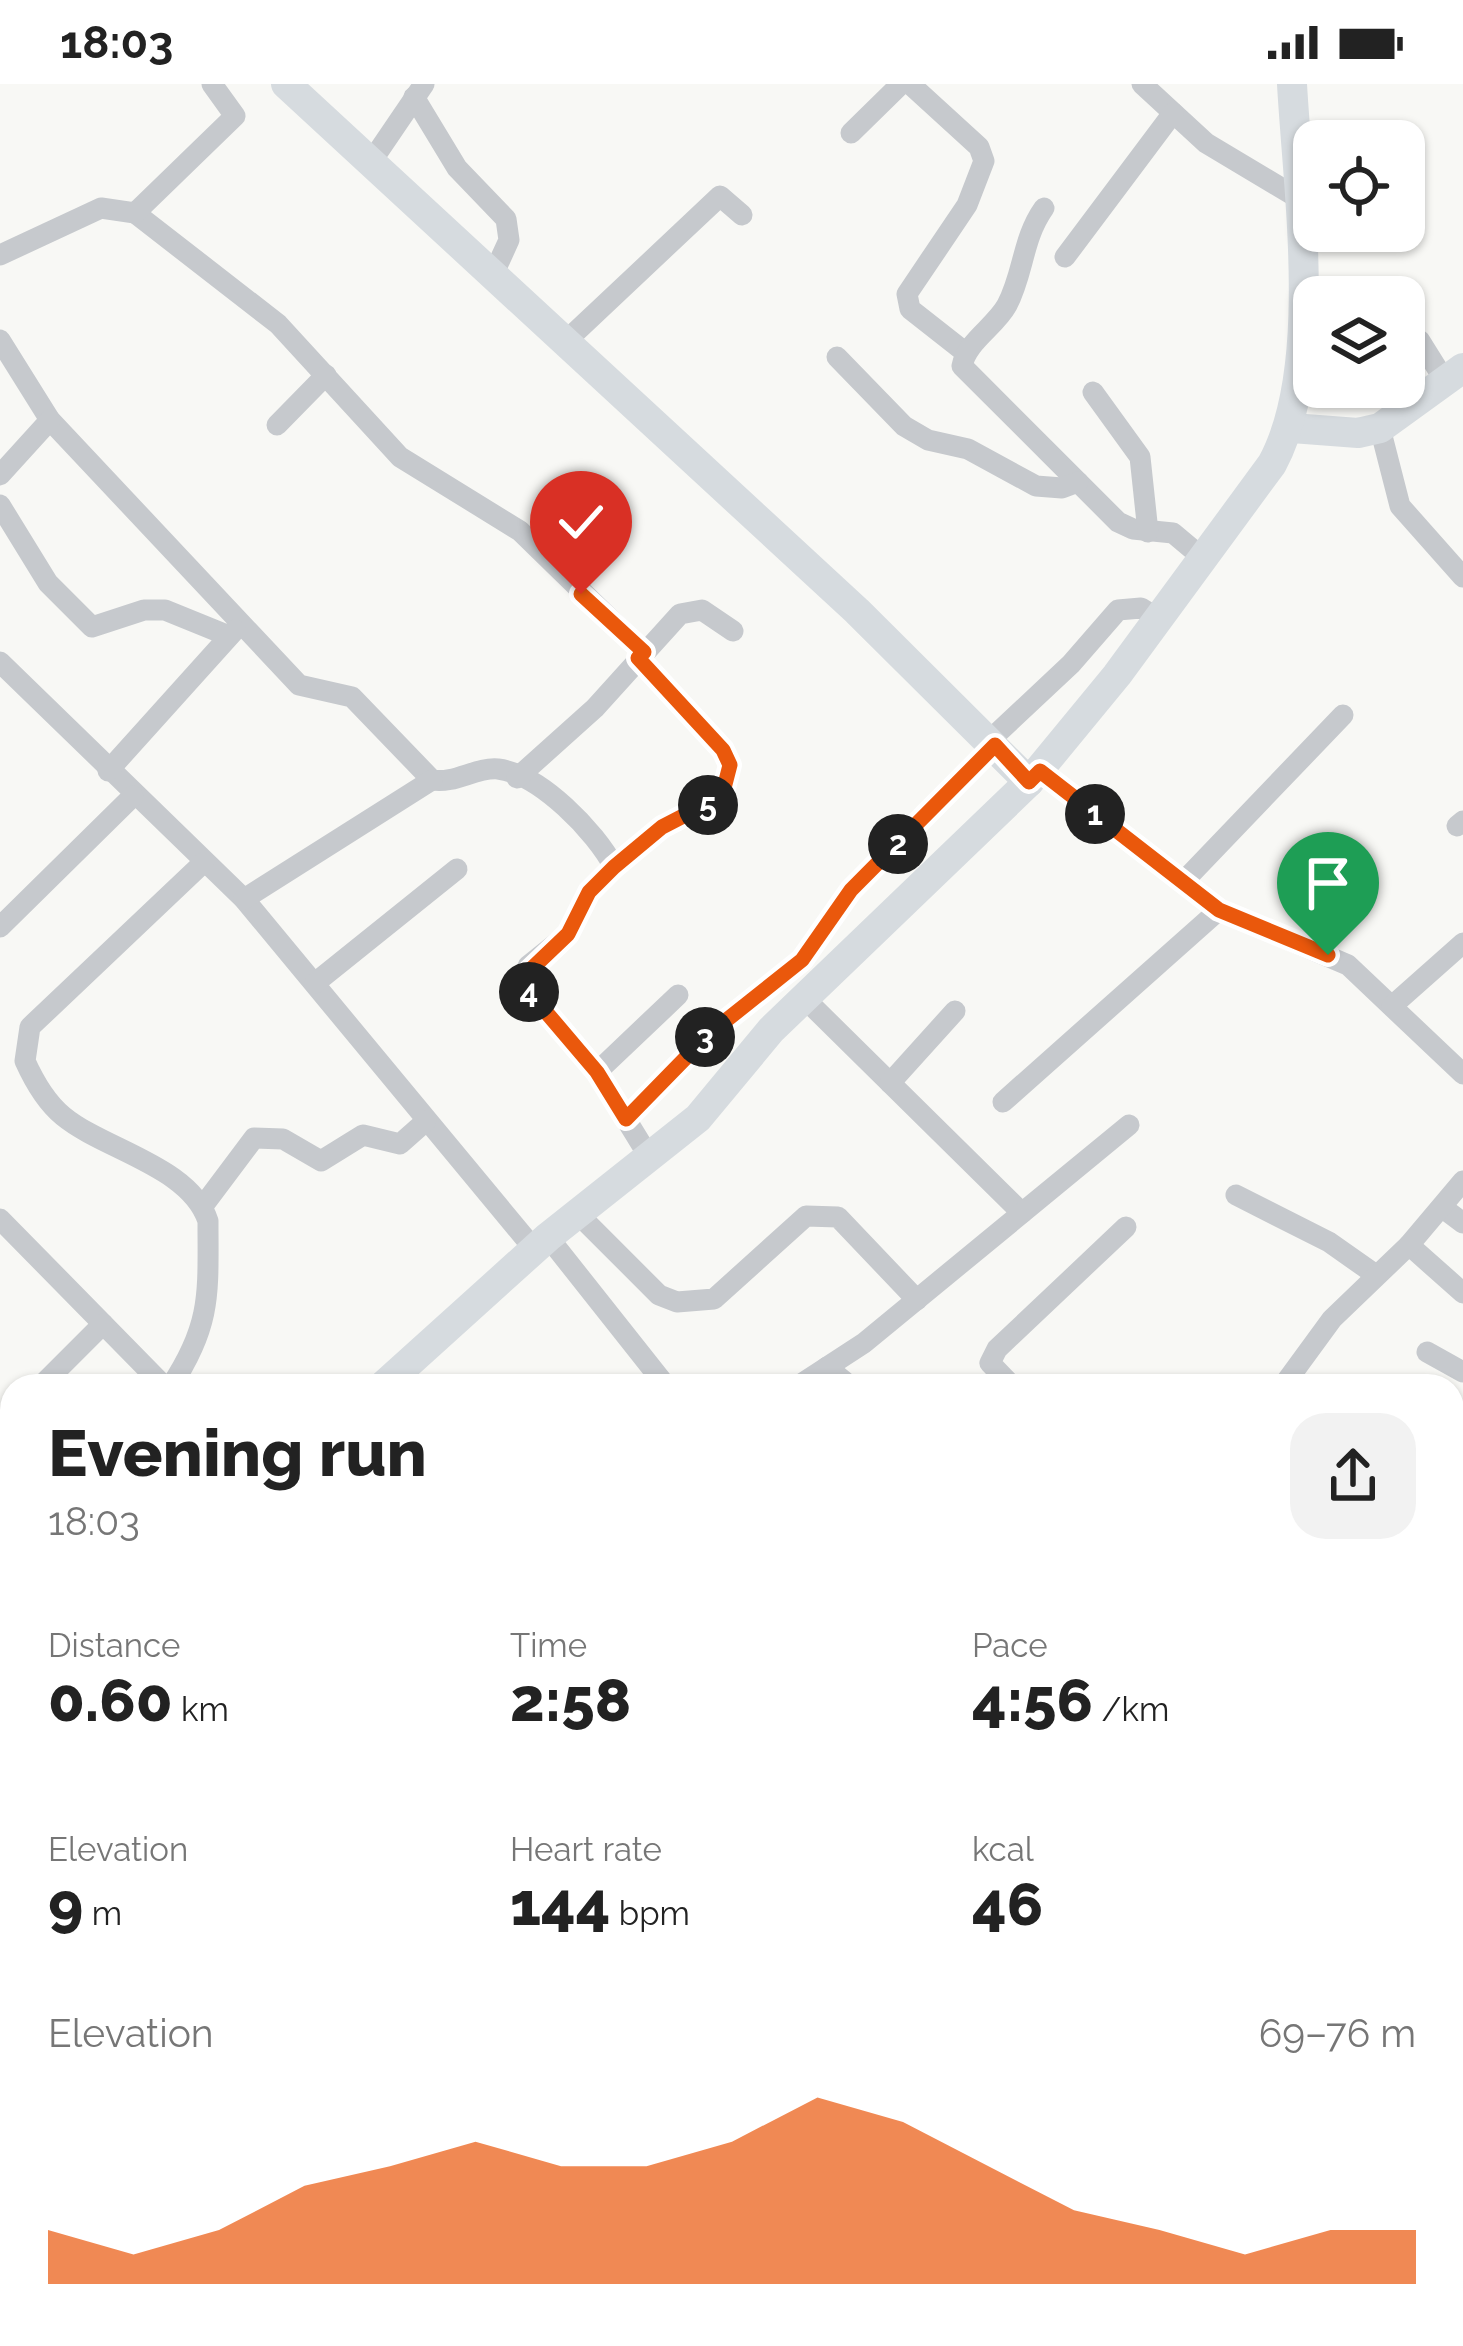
<!DOCTYPE html>
<html lang="en">
<head>
<meta charset="utf-8">
<style>
  body { margin:0; font-family:Raleway,sans-serif; background:#f2f2f2; color:#222; height:100vh; display:flex; flex-direction:column; font-size:45px; white-space:nowrap }
  * { box-sizing:border-box; margin:0 }
  p { font-size:39px; color:#767676 }
  .icon { flex:none; width:66px; height:66px; fill:none; stroke:currentColor; stroke-width:2; stroke-linecap:round; stroke-linejoin:round }
  .map { position:relative; flex:1; overflow:hidden }
  .panel { position:absolute; left:0px; top:1290px; width:1464px; height:972px; display:flex; flex-direction:column; background:#fff; border-radius:36px 36px 0 0; box-shadow:0 3px 9px #0004 }
  .panel>* { flex:none }
  .controls { position:absolute; left:1293px; top:36px; display:grid; gap:24px }
  .controls a { display:grid; place-items:center; width:132px; height:132px; border-radius:24px; background:#fff; box-shadow:0 3px 9px #0004; font-size:60px }
  .pin { position:absolute; display:grid; place-items:center; width:102px; height:102px; color:#fff; margin:-123px -51px; border-radius:50% 50% 50% 0; rotate:-45deg; box-shadow:0 0 12px #0007 }
  .pin .icon { rotate:45deg }
  .km { position:absolute; width:60px; height:60px; margin:-30px; border-radius:50%; background:#222; color:#fff; font-size:33px; line-height:60px; text-align:center }
  .round { display:grid; place-items:center; flex:none; width:126px; height:126px; border-radius:36px; background:#f2f2f2 }
  .overview { display:flex; align-items:center; justify-content:space-between; height:204px; padding:0 48px }
  h1 { font-size:66px; font-weight:800; line-height:90px }
  .stats { display:grid; grid-template-columns:repeat(3,1fr); gap:18px; height:204px; padding:12px 48px }
  .stats div { display:grid; align-content:center }
  .stats b { font-size:60px; font-weight:800 }
  .stats small { font-size:33px; font-weight:400 }
  .stats p { font-size:33px }
  .chart { height:336px; padding:24px 48px }
  .chart p { display:flex; justify-content:space-between }
  .chart svg { width:100%; height:216px; margin-top:12px; fill:#ea580c; opacity:.7 }
  .status { display:flex; justify-content:space-between; align-items:center; height:84px; padding:0 60px; background:#fff; direction:ltr }
  .status svg { height:33px; fill:currentColor }
  .map>svg:first-child { display:block }
</style>
</head>
<body>
<div class="status"><b>18:03</b><svg viewBox="0 0 49 12"><path d="M0 12V9h3v3zM5 12V6h3v6zM10 12V3h3v9zM15 12V0h3v12zM26 1h20v11H26zM47 4h2v5h-2z"/></svg></div>
<div class="map">
<svg width="1463" height="2262" viewBox="0 0 1463 2262">
  <rect width="100%" height="100%" fill="#f8f8f5"/>
  <g fill="none" stroke-linecap="round" stroke-linejoin="round">
    <g stroke="#c6c9cd" stroke-width="21">
      <polyline points="910,0 979,63 984,77 967,121 907,210 910,225 966,269"/>
      <polyline points="1142,0 1206,59 1298,114"/>
      <polyline points="414,13 457,84 506,135 509,156 493,191"/>
      <polyline points="851,49 901,0"/>
      <polyline points="369,81 424,0"/>
      <path d="M 1044,124 C 1022,155 1024,189 1007,221 C 995,243 967,257 962,282 L 1118,438 L 1133,445 L 1173,449 L 1204,475"/>
      <polyline points="135,129 278,240 400,373 520,447 644,568"/>
      <polyline points="0,171 101,124 135,129 235,32 212,0"/>
      <polyline points="1065,173 1173,29"/>
      <polyline points="1404,245 1420,257 1445,297"/>
      <path d="M 0,256 L 50,336 L 299,601 L 352,613 L 432,696 C 455,700 476,683 498,685 C 540,690 596,748 614,783 L 589,808 L 568,850 L 528,882 L 524,900 L 597,988 L 651,1076"/>
      <polyline points="566,257 720,112 742,131"/>
      <polyline points="837,273 904,342 928,356 968,365 1036,402 1062,404 1078,398"/>
      <polyline points="1093,308 1140,373 1148,448"/>
      <polyline points="277,341 326,291"/>
      <polyline points="1380,344 1400,422 1463,493"/>
      <polyline points="0,391 50,336"/>
      <polyline points="0,421 48,499 92,543 144,526 165,526 229,552"/>
      <polyline points="0,578 244,815 534,1165"/>
      <polyline points="990,656 1071,580 1118,526 1141,524 1159,535"/>
      <polyline points="108,687 235,546"/>
      <polyline points="1040,687 1219,826 1348,881 1463,990"/>
      <polyline points="517,694 595,624 680,530 702,526 733,547"/>
      <polyline points="1457,742 1463,737"/>
      <polyline points="614,783 662,743 722,712 730,681 723,666 638,574"/>
      <polyline points="1183,798 1343,631"/>
      <polyline points="244,815 432,696"/>
      <polyline points="0,843 133,712"/>
      <polyline points="315,899 457,785"/>
      <polyline points="805,915 1022,1129"/>
      <polyline points="1392,922 1463,859"/>
      <polyline points="597,988 678,911"/>
      <polyline points="890,999 955,927"/>
      <polyline points="1003,1018 1219,826"/>
      <polyline points="626,1035 709,950 802,876 851,806 996,661"/>
      <polyline points="1236,1111 1329,1158 1376,1191"/>
      <polyline points="203,1122 254,1054 283,1055 321,1077 363,1051 400,1060 426,1037"/>
      <polyline points="1443,1124 1463,1139"/>
      <polyline points="577,1129 659,1211 677,1218 714,1215 806,1132 838,1133 917,1216"/>
      <polyline points="0,1135 164,1302"/>
      <polyline points="548,1153 666,1302"/>
      <polyline points="1409,1161 1463,1209"/>
      <polyline points="1427,1268 1463,1288"/>
      <polyline points="827,1283 850,1302"/>
      <polyline points="41,1302 103,1240"/>
      <path d="M 171,1302 C 212,1240 208,1209 208,1137 C 190,1082 104,1066 63,1032 C 46,1018 34,997 25,977 L 30,943 L 203,779"/>
      <polyline points="798,1302 864,1259 1129,1041"/>
      <polyline points="1012,1302 990,1279 997,1265 1126,1143"/>
      <polyline points="1283,1302 1332,1235 1409,1161 1463,1097"/>
      <polyline points="0,1343 12,1331"/>
      <polyline points="1452,1359 1463,1336"/>
      <polyline points="1452,1448 1463,1454"/>
      <polyline points="1452,1504 1463,1473"/>
      <polyline points="0,1523 12,1538"/>
      <polyline points="1452,1560 1463,1563"/>
      <polyline points="1452,1659 1463,1660"/>
      <polyline points="0,1756 12,1768"/>
      <polyline points="1452,2097 1463,2035"/>
      <polyline points="0,2218 12,2230"/>
      <polyline points="698,2250 713,2262"/>
      <polyline points="992,2250 1020,2262"/>
      <polyline points="0,2261 12,2249"/>
      <polyline points="546,2262 556,2250"/>
      <polyline points="1088,2262 1095,2250"/>
    </g>
    <g stroke="#d6dbdf" stroke-width="30">
      <polyline points="286,0 857,527 1029,698"/>
      <polyline points="1292,344 1358,349 1380,344 1463,284"/>
      <path d="M 383,1302 L 548,1153 L 698,1034 L 771,946 L 1029,698 L 1117,591 L 1272,380 C 1324,285 1298,109 1292,0"/>
      <polyline points="0,1671 12,1660"/>
      <polyline points="0,1987 12,2001"/>
      <polyline points="242,2250 254,2262"/>
    </g>
  </g>
  <g fill="none" stroke-linecap="round" stroke-linejoin="round">
    <g stroke="#fff" stroke-width="24">
      <polyline id="route" points="581,510 644,568 638,574 723,666 730,681 722,712 662,743 614,783 589,808 568,850 524,892 529,908 597,988 626,1035 709,950 802,876 851,806 995,661 1029,698 1040,687 1219,826 1328,871"/>
    </g>
    <use href="#route" stroke="#ea580c" stroke-width="15"/>
  </g>
</svg>
<div class="controls">
<a><svg class="icon" aria-label="locate" viewBox="0 0 24 24"><circle cx="12" cy="12" r="6"/><path d="M12 2v4M12 18v4M2 12h4M18 12h4"/></svg></a>
<a><svg class="icon" aria-label="layers" viewBox="0 0 24 24"><path d="M12 4l9 5-9 5-9-5zM3 14l9 5 9-5"/></svg></a>
</div>
<div class="pin" style="left:1328px;top:871px;background:#1e9e55"><svg class="icon" aria-label="arrive" viewBox="0 0 24 24"><path d="M6 21V4h12l-3 4 3 4H6"/></svg></div>
<div class="pin" style="left:581px;top:510px;background:#d93025"><svg class="icon" aria-label="check" viewBox="0 0 24 24"><path d="M5 12l5 5 9-10"/></svg></div>
<b class="km" style="left:1095px;top:730px">1</b>
<b class="km" style="left:898px;top:760px">2</b>
<b class="km" style="left:705px;top:953px">3</b>
<b class="km" style="left:529px;top:908px">4</b>
<b class="km" style="left:708px;top:721px">5</b>
<section class="panel">
<div class="overview"><div><h1>Evening run</h1><p>18:03</p></div><a class="round"><svg class="icon" aria-label="share" viewBox="0 0 24 24"><path d="M12 15V3M7 8l5-5 5 5M5 13v7h14v-7"/></svg></a></div>
<div class="stats">
<div><p>Distance</p><b>0.60<small> km</small></b></div>
<div><p>Time</p><b>2:58</b></div>
<div><p>Pace</p><b>4:56<small> /km</small></b></div>
</div>
<div class="stats">
<div><p>Elevation</p><b>9<small> m</small></b></div>
<div><p>Heart rate</p><b>144<small> bpm</small></b></div>
<div><p>kcal</p><b>46</b></div>
</div>
<div class="chart"><p><span>Elevation</span>69–76 m</p>
<svg viewBox="0 0 160 44" preserveAspectRatio="none"><path d="M0 44V33L10 38L20 33L30 24L40 20L50 15L60 20L70 20L80 15L90 6L100 11L110 20L120 29L130 33L140 38L150 33L160 33V44z"/></svg>
</div>
</section>
</div>
</body>
</html>
